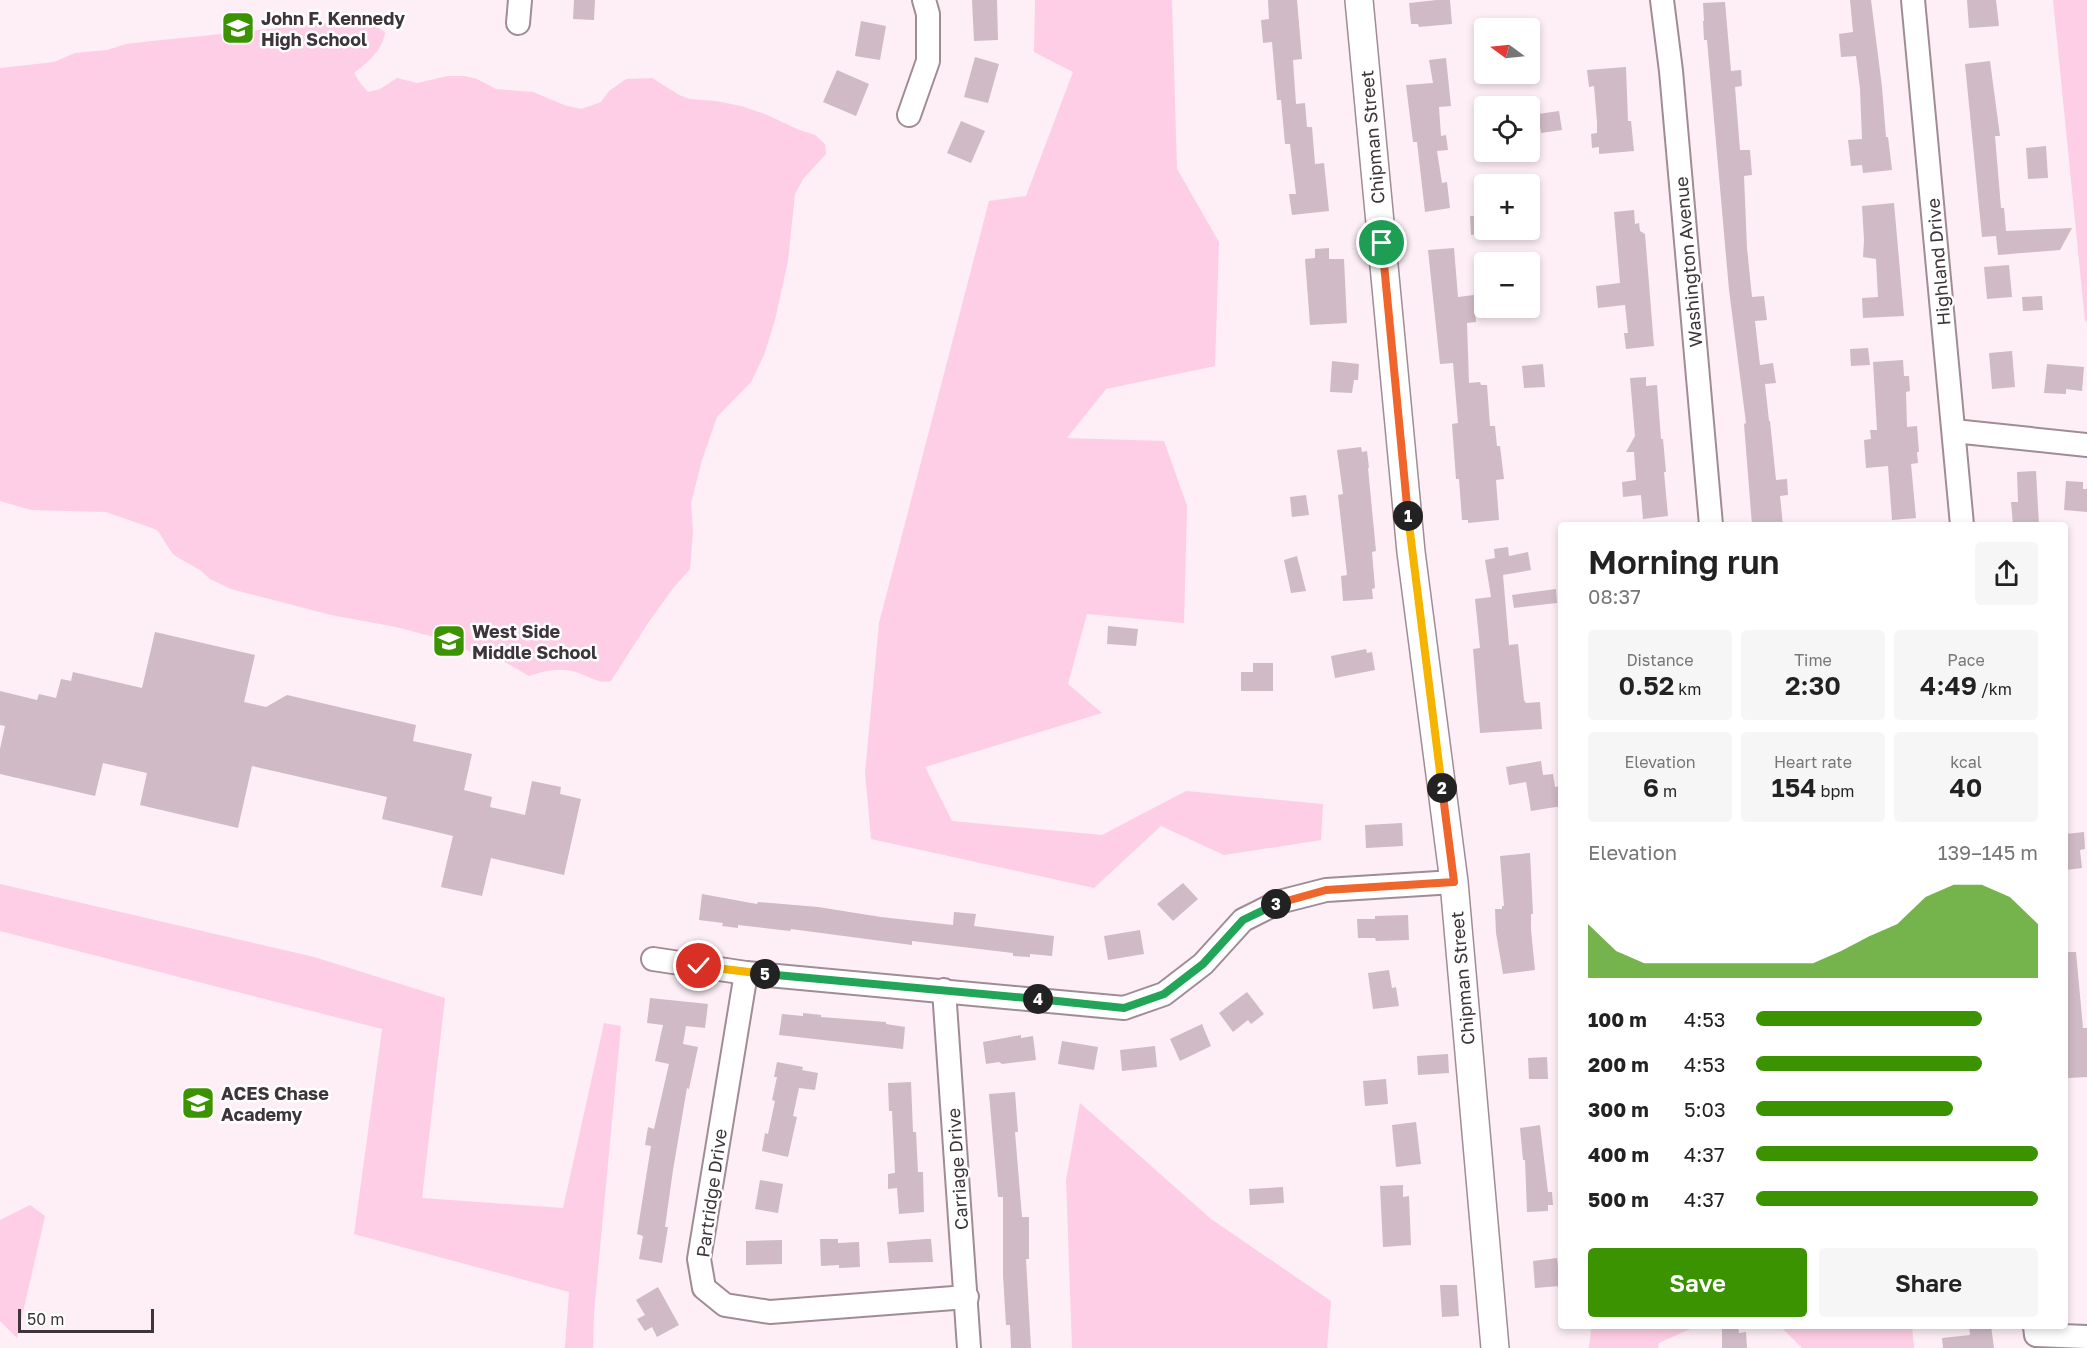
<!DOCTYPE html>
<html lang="en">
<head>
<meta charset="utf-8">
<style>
  body { margin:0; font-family:"Golos Text",sans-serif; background:#f6f6f6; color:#222; height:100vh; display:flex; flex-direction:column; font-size:22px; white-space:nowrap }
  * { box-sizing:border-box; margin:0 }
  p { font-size:20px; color:#767676 }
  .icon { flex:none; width:33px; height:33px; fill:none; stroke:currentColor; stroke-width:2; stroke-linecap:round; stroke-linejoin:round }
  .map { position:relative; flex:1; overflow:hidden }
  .sheet { position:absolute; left:1558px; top:522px; width:510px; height:807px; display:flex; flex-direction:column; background:#fff; border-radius:6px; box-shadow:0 3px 9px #0003 }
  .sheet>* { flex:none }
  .needle { width:39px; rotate:285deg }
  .controls { position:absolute; left:1474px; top:18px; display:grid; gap:12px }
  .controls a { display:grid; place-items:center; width:66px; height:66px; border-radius:6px; background:#fff; box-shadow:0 3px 9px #0003; font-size:30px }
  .scale { position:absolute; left:18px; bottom:15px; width:136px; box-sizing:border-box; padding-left:6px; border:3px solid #3e353a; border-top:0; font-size:16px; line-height:21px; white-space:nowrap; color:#3e353a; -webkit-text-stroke:4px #fff; paint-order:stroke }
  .pin { position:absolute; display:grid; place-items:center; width:51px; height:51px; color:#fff; margin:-26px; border:3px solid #fff; border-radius:50%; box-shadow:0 2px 6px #0007 }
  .km { position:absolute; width:30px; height:30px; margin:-15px; border-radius:50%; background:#222; color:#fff; font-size:16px; line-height:30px; text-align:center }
  .round { display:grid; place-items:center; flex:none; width:63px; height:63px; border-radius:6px; background:#f6f6f6 }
  .head { display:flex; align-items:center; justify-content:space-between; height:102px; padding:0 30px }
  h1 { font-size:33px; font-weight:600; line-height:45px }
  .metrics { display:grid; grid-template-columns:repeat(3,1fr); gap:9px; height:102px; padding:6px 30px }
  .metrics div { display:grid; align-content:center; border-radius:6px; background:#f6f6f6; text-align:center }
  .metrics b { font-size:26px; font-weight:600 }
  .metrics small { font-size:16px; font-weight:400 }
  .metrics p { font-size:16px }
  .chart { height:168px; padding:12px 30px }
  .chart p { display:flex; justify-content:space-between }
  .chart svg { width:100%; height:108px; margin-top:6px; fill:#3b9301; opacity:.7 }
  .primary-button { display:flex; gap:12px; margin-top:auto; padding:12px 30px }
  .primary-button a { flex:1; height:69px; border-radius:6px; background:#3b9301; color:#fff; font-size:24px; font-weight:600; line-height:69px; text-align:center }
  .primary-button a+a { background:#f6f6f6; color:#222 }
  ul { padding:0 30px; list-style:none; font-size:20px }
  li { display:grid; grid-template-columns:96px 72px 1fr; align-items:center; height:45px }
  li i { height:15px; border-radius:8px; background:#3b9301 }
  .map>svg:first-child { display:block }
</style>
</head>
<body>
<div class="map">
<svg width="2087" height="1348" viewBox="0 0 2087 1348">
  <rect width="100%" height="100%" fill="#fdeff5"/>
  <g fill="#fdcee5">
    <polygon points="1035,0 1172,0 1177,169 1219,242 1215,366 1106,389 1067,438 1164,441 1187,506 1184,623 1087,614 1068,684 1102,713 925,767 952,821 1102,835 1186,791 1323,804 1321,840 1224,855 1161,826 1094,888 871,839 865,773 879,623 989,201 1026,196 1073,72 1034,52"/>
    <polygon points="2053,0 2087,0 2087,322 2085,321"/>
    <path d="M 338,22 L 372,24 L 385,32 C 383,50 368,62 354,73 L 361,84 L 368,92 L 380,89 L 397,78 L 417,83 L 448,76 L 464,76 L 477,79 L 496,89 L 533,92 L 564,105 L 581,109 L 601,102 L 609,91 L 626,79 L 652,78 L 679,95 L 690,99 L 716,101 L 741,106 L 765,114 L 797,129 L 815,135 L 825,144 L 826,154 L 803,179 L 795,194 L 788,261 L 775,320 L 764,355 L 751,382 L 717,417 L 702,460 L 691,503 L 693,532 L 690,569 L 674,587 L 648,623 L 611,681 C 597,684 589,676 576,672 C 560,667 543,671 529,676 L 498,658 L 474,653 L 438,638 L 396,627 L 331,615 L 231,589 L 210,579 L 200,570 L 177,557 L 172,553 L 158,531 L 152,528 L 106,512 L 31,510 L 0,501 L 0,68 L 54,62 L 75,53 L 107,50 L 126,44 L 152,41 Z"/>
    <polygon points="0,884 314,957 445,998 422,1198 563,1208 604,1023 621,1026 594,1312 593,1348 565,1348 569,1292 354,1234 382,1029 0,931"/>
    <polygon points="1080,1103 1211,1219 1331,1301 1327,1348 1072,1348 1066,1180"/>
    <polygon points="30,1205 45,1216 17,1338 0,1321 0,1220"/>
    <polygon points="1595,1326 1697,1326 1659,1343 1658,1348 1589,1348 1591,1330"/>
    <polygon points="1780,1326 1912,1326 1914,1348 1802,1348"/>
  </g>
  <g fill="#d0bac5">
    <polygon points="574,0 595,0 594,20 573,19"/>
    <polygon points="972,0 997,0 998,40 974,41"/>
    <polygon points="1268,0 1297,0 1302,59 1293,60 1296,104 1305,103 1307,127 1312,127 1315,164 1324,163 1329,211 1292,215 1289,194 1296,194 1290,144 1285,144 1281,100 1277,100 1272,42 1263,43 1261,20 1269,19"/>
    <polygon points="1437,0 1450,0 1452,24 1419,27 1418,24 1411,24 1409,3"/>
    <polygon points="1850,0 1871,0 1882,87 1886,137 1888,137 1892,170 1863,173 1862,165 1851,166 1848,140 1862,139 1860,89 1856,56 1841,57 1839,34 1853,32"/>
    <polygon points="1967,0 1996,0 1999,26 1969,28"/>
    <polygon points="1725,2 1731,71 1741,70 1742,86 1735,87 1740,150 1750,150 1752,175 1744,176 1747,248 1752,297 1764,296 1767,320 1755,321 1760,365 1773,363 1776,383 1765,384 1769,421 1770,421 1776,480 1787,479 1788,495 1780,496 1783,525 1752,525 1744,424 1746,423 1729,290 1707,40 1704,40 1703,21 1704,21 1703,3"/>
    <polygon points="861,21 886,26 880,60 855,56"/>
    <polygon points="975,57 999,64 988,103 964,97"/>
    <polygon points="1446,58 1451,106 1439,107 1441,136 1446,135 1448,150 1437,151 1442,183 1447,182 1450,208 1425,212 1417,142 1413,142 1406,85 1433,83 1429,60"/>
    <polygon points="1990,61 2000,136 1995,136 2001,208 2004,208 2006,231 2072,228 2060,250 1998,255 1996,236 1982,237 1965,64"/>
    <polygon points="1626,67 1628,121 1631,121 1634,151 1599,154 1599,147 1592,148 1591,134 1597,133 1597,122 1594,86 1589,87 1587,70"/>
    <polygon points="837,70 869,84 856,116 823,102"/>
    <polygon points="1559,111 1562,130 1541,133 1538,114"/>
    <polygon points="961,121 985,131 971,163 947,153"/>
    <polygon points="2046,146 2048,178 2028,179 2026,148"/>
    <polygon points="1894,203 1904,316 1863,318 1862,298 1878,297 1876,259 1863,257 1864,240 1862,206"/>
    <polygon points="1634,210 1635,224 1639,223 1640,231 1645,234 1654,346 1626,349 1624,333 1628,333 1625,305 1598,308 1596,286 1620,283 1614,212"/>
    <polygon points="1470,216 1485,216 1485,234 1471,235"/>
    <polygon points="1329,248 1329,259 1344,259 1347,323 1310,325 1305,259 1315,258 1315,249"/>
    <polygon points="1454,248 1458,297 1474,295 1476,322 1467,323 1469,383 1480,382 1481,385 1487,385 1490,426 1495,426 1497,446 1500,446 1504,479 1496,480 1499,520 1468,523 1468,520 1462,520 1459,479 1456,479 1452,424 1458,423 1453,363 1440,364 1428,250"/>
    <polygon points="2009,265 2012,297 1987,299 1984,267"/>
    <polygon points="2042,296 2043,310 2023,311 2022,297"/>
    <polygon points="1868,348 1870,365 1851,366 1850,349"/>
    <polygon points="2012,351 2015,387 1992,389 1989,353"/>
    <polygon points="1903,360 1904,376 1909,376 1910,391 1906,392 1907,427 1917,426 1919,452 1917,452 1918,463 1911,464 1916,518 1892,520 1888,466 1866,468 1864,440 1871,439 1870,430 1877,430 1873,362"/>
    <polygon points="1332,361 1359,364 1358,380 1354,380 1352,393 1330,392"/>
    <polygon points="1543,364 1545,387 1524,388 1522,366"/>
    <polygon points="2047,364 2084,367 2082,391 2066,389 2066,394 2044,393"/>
    <polygon points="1646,377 1646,386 1657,385 1661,439 1663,439 1666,472 1664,472 1668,516 1643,519 1641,495 1623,497 1622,482 1636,480 1634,452 1626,452 1635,436 1630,378"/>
    <polygon points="1361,447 1362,452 1367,451 1369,468 1368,468 1376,551 1372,552 1375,588 1372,589 1373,599 1343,601 1341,576 1347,575 1338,495 1343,494 1337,450"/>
    <polygon points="2036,471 2039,525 2013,525 2011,502 2018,502 2017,472"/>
    <polygon points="2066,481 2083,482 2083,489 2087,489 2087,512 2064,510"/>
    <polygon points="1306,495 1309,515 1292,517 1290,497"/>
    <polygon points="1508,547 1509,556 1528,552 1531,570 1503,575 1509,645 1518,644 1524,700 1526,703 1540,702 1542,729 1480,733 1473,649 1480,648 1475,599 1491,597 1485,560 1495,558 1494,549"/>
    <polygon points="1297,556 1306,591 1291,593 1284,560"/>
    <polygon points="1556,589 1557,603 1514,608 1512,595"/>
    <polygon points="1108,626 1138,629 1136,646 1107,644"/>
    <polygon points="155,632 255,655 244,702 266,707 287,695 416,725 413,741 472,754 464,790 492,797 490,807 525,815 532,781 561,787 560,794 581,799 564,875 491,858 482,896 441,887 453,836 382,819 387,797 252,766 238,828 140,805 147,773 103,763 95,796 0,774 0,749 5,726 0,725 0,691 37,700 39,694 56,698 61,679 71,681 73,672 142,688"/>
    <polygon points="1366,649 1367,653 1372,652 1375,670 1335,678 1331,656"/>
    <polygon points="1253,663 1273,663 1273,691 1241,691 1241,672 1253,672"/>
    <polygon points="1541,761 1543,775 1553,774 1555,787 1562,786 1562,806 1531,811 1526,782 1509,785 1506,767"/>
    <polygon points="1402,823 1403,846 1366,848 1365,825"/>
    <polygon points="2084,832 2085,849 2080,850 2082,868 2066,870 2066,834"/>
    <polygon points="1530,853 1533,914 1531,914 1531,930 1535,970 1503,974 1496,933 1495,909 1502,909 1502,906 1504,906 1500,856"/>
    <polygon points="1183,883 1198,899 1173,921 1157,904"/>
    <polygon points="702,894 757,904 758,902 818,907 881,917 953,925 954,912 976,914 974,926 1054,936 1052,956 1030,954 1030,957 1013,956 1013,953 912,941 912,945 791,929 790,931 738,925 738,928 722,926 723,923 699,920"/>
    <polygon points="1408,915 1409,940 1376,941 1375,938 1358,938 1357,919 1375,919 1375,916"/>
    <polygon points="1140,930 1144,954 1108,960 1104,936"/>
    <polygon points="2066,952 2076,952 2083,1028 2087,1028 2087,1077 2068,1078 2067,1061 2066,1061"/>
    <polygon points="1389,970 1392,988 1396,987 1399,1006 1373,1009 1368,973"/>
    <polygon points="1247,992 1264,1014 1251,1024 1248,1020 1233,1032 1219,1013"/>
    <polygon points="650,998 708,1004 705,1028 686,1026 683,1044 698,1047 689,1089 687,1088 673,1170 665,1227 668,1227 662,1263 639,1259 643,1236 637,1234 651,1146 645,1145 648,1127 654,1129 669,1064 655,1061 663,1025 647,1023"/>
    <polygon points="803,1013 821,1015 821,1017 886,1022 886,1024 905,1027 903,1049 779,1035 782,1014 803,1016"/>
    <polygon points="1202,1024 1211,1046 1180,1061 1170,1039"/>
    <polygon points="1021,1035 1021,1038 1033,1036 1036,1060 1002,1064 999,1062 986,1064 983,1042"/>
    <polygon points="1062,1041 1098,1047 1094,1070 1058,1064"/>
    <polygon points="1155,1046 1157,1067 1122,1071 1120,1050"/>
    <polygon points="1448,1054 1449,1073 1418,1075 1417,1056"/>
    <polygon points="1547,1057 1548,1079 1529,1079 1528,1058"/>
    <polygon points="777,1062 803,1067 802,1070 818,1073 815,1090 799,1088 793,1116 797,1117 788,1157 762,1151 765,1133 768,1134 775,1101 772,1100 777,1077 774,1077"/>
    <polygon points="1386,1079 1388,1104 1365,1106 1363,1081"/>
    <polygon points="911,1082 913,1132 916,1132 918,1172 923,1172 924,1212 899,1214 897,1188 888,1189 888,1174 895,1173 892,1111 889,1111 888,1083"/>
    <polygon points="1015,1092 1018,1132 1015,1132 1022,1217 1029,1217 1029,1259 1026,1259 1031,1348 1011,1348 1010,1325 1006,1325 1003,1275 1003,1197 998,1197 989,1094"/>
    <polygon points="1416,1122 1421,1164 1396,1167 1392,1125"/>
    <polygon points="1540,1125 1548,1192 1552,1192 1553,1205 1548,1205 1548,1211 1527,1212 1525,1160 1523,1160 1520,1128"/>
    <polygon points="760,1180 783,1184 778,1213 755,1209"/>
    <polygon points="1403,1185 1403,1197 1409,1196 1411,1245 1383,1247 1380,1186"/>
    <polygon points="1283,1187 1284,1203 1250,1205 1249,1189"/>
    <polygon points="820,1239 838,1239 838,1243 859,1242 860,1267 839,1268 839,1265 821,1266"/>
    <polygon points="926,1239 931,1239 933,1262 889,1263 887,1242"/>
    <polygon points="782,1240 782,1264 746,1265 746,1241"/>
    <polygon points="1557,1258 1560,1286 1535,1288 1533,1261"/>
    <polygon points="1440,1285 1457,1285 1459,1316 1442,1317"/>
    <polygon points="658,1287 679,1325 657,1337 652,1327 645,1331 637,1319 645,1315 636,1300"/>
    <polygon points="1722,1326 1738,1326 1739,1333 1746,1332 1747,1348 1722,1348"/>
    <polygon points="1969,1326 1991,1326 1994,1348 1943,1348 1942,1338 1970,1335"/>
  </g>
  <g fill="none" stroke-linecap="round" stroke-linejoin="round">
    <g stroke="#a18c96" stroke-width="26">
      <g id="minor">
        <polyline points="1662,0 1671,71 1711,525"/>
        <polyline points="1913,0 1962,525"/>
        <polyline points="518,23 520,0"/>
        <polyline points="909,115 928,61 928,14 924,0"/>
        <polyline points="1954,431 2087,445"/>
        <polyline points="653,959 746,973 1124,1008 1164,994 1203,964 1243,920 1279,902 1326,890 1454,882"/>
        <polyline points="746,973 699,1259 704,1288 725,1305 770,1312 967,1297"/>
        <polyline points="944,990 969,1348"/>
        <polyline points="2035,1326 2036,1335 2087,1337"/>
      </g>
    </g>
    <g stroke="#a18c96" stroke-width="30">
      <polyline id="tertiary" points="1359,0 1411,552 1454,882 1495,1348"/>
    </g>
    <use href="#minor" stroke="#fff" stroke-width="22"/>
    <use href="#tertiary" stroke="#fff" stroke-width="27"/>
  </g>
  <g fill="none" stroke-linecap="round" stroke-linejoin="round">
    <g stroke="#fff" stroke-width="12">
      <polyline id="split-1" points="1382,243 1408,516"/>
    </g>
    <g stroke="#fff" stroke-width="12">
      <polyline id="split-2" points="1408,516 1442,788"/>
    </g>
    <g stroke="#fff" stroke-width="12">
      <polyline id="split-3" points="1276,904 1326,890 1454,882 1442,788"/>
    </g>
    <g stroke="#fff" stroke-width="12">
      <polyline id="split-4" points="1038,999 1124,1008 1164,994 1203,964 1243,920 1276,904"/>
    </g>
    <g stroke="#fff" stroke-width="12">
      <polyline id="split-5" points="765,974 1038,999"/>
    </g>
    <g stroke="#fff" stroke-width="12">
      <polyline id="split-6" points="699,966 765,974"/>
    </g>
    <use href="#split-1" stroke="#f0652b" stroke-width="8"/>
    <use href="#split-2" stroke="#f5b400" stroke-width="8"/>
    <use href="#split-3" stroke="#f0652b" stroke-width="8"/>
    <use href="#split-4" stroke="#22a559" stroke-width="8"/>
    <use href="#split-5" stroke="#22a559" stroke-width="8"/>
    <use href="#split-6" stroke="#f5b400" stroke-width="8"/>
  </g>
  <defs>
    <g id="school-square" transform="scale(1.725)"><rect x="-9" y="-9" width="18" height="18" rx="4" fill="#3b9301" stroke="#fff"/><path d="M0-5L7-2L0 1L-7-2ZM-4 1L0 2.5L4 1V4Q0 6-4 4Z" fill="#fff"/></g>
  </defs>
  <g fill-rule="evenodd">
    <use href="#school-square" x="238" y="28"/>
    <use href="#school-square" x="449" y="641"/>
    <use href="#school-square" x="198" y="1103"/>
  </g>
  <g text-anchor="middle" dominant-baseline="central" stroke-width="5" stroke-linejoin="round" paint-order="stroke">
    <g font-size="18" font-weight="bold" fill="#3e353a" stroke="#fff" text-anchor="start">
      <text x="261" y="18">John F. Kennedy<tspan x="261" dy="21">High School</tspan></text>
      <text x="472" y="631">West Side<tspan x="472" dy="21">Middle School</tspan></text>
      <text x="221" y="1093">ACES Chase<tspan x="221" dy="21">Academy</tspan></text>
    </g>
    <g font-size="18" fill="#3e353a" stroke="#fff">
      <text transform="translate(1372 137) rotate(-95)">Chipman Street</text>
      <text transform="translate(1688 262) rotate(-95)">Washington Avenue</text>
      <text transform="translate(1938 262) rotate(-95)">Highland Drive</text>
      <text transform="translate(1462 978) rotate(-95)">Chipman Street</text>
      <text transform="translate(957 1169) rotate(-94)">Carriage Drive</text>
      <text transform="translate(711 1193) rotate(-82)">Partridge Drive</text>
    </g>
  </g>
</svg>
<div class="controls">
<a><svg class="needle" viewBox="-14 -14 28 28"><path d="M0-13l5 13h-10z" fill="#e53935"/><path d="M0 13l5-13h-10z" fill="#767676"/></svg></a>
<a><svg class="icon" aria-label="locate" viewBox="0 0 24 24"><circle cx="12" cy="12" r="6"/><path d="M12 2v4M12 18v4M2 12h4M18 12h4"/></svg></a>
<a>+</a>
<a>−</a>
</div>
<div class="scale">50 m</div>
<div class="pin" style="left:1382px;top:243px;background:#1e9e55"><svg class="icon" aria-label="arrive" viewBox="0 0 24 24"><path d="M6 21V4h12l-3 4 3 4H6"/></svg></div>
<div class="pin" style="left:699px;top:966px;background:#d93025"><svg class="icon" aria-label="check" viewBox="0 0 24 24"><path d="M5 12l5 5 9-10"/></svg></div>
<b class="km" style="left:1408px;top:516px">1</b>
<b class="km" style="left:1442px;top:788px">2</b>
<b class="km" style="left:1276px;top:904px">3</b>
<b class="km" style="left:1038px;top:999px">4</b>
<b class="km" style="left:765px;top:974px">5</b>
<section class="sheet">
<div class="head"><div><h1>Morning run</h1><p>08:37</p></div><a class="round"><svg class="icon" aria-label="share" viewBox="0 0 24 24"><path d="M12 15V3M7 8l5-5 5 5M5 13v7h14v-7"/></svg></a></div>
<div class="metrics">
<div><p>Distance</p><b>0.52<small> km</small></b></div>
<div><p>Time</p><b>2:30</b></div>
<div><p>Pace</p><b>4:49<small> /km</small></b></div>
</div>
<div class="metrics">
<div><p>Elevation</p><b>6<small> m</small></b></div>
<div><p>Heart rate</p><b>154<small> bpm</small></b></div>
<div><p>kcal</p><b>40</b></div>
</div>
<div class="chart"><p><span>Elevation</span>139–145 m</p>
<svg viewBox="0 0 160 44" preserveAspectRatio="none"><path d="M0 44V22L10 33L20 38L30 38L40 38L50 38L60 38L70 38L80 38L90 33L100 27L110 22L120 11L130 6L140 6L150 11L160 22V44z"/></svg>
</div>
<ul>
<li><b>100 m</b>4:53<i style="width:80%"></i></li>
<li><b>200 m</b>4:53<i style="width:80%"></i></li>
<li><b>300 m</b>5:03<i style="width:70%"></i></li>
<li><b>400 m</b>4:37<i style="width:100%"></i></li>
<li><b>500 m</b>4:37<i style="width:100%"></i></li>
</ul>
<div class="primary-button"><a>Save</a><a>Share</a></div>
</section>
</div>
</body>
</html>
